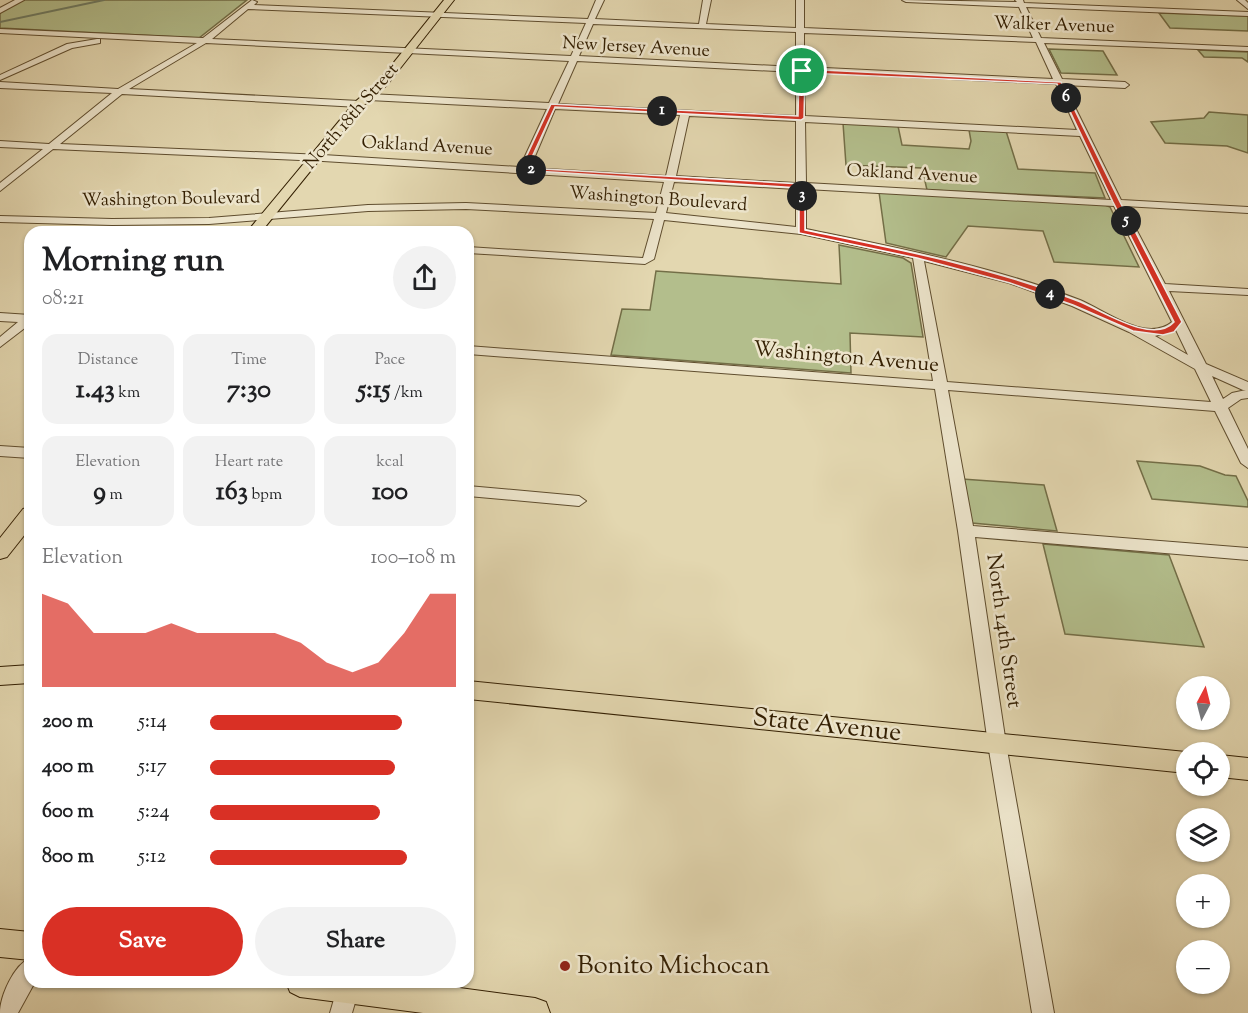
<!DOCTYPE html>
<html lang="en">
<head>
<meta charset="utf-8">
<style>
  body { margin:0; font-family:"Sorts Mill Goudy",serif; background:#f2f2f2; color:#202124; height:100vh; display:flex; flex-direction:column; font-size:22px; white-space:nowrap }
  * { box-sizing:border-box; margin:0 }
  p { font-size:20px; color:#757577 }
  .icon { flex:none; width:33px; height:33px; fill:none; stroke:currentColor; stroke-width:2; stroke-linecap:round; stroke-linejoin:round }
  .map { position:relative; flex:1; overflow:hidden }
  .sheet { position:absolute; left:24px; top:226px; width:450px; height:762px; display:flex; flex-direction:column; background:#fff; border-radius:18px; box-shadow:0 2px 4px #0004 }
  .sheet>* { flex:none }
  .needle { width:39px; rotate:7deg }
  .controls { position:absolute; left:1176px; top:676px; display:grid; gap:12px }
  .controls a { display:grid; place-items:center; width:54px; height:54px; border-radius:50%; background:#fff; box-shadow:0 2px 4px #0004; font-size:30px }
  .pin { position:absolute; display:grid; place-items:center; width:51px; height:51px; color:#fff; margin:-26px; border:3px solid #fff; border-radius:50%; box-shadow:0 2px 6px #0007 }
  .km { position:absolute; width:30px; height:30px; margin:-15px; border-radius:50%; background:#222; color:#fff; font-size:16px; line-height:30px; text-align:center }
  .round { display:grid; place-items:center; flex:none; width:63px; height:63px; border-radius:32px; background:#f2f2f2 }
  .headline { display:flex; align-items:center; justify-content:space-between; height:102px; padding:0 18px }
  h1 { font-size:33px; font-weight:700; line-height:45px }
  .figures { display:grid; grid-template-columns:repeat(3,1fr); gap:9px; height:102px; padding:6px 18px }
  .figures div { display:grid; align-content:center; border-radius:15px; background:#f2f2f2; text-align:center }
  .figures b { font-size:26px; font-weight:700 }
  .figures small { font-size:16px; font-weight:400 }
  .figures p { font-size:16px }
  .chart { height:168px; padding:12px 18px }
  .chart p { display:flex; justify-content:space-between }
  .chart svg { width:100%; height:108px; margin-top:6px; fill:#d93025; opacity:.7 }
  .primary-button { display:flex; gap:12px; margin-top:auto; padding:12px 18px }
  .primary-button a { flex:1; height:69px; border-radius:36px; background:#d93025; color:#fff; font-size:24px; font-weight:700; line-height:69px; text-align:center }
  .primary-button a+a { background:#f2f2f2; color:#202124 }
  ul { padding:0 18px; list-style:none; font-size:20px }
  li { display:grid; grid-template-columns:96px 72px 1fr; align-items:center; height:45px }
  li i { height:15px; border-radius:8px; background:#d93025 }
  .map>svg:first-child { display:block }
</style>
</head>
<body>
<div class="map">
<svg width="1248" height="1013" viewBox="0 0 1248 1013">
  <rect width="100%" height="100%" fill="#e3d7b0"/>
  <filter id="stains"><feTurbulence type="fractalNoise" baseFrequency=".00333" numOctaves="4"/><feColorMatrix values="0 0 0 0 .2 0 0 0 0 .09 0 0 0 0 .02 0 0 0 .5 -.17"/></filter>
  <radialGradient id="worn" r=".72"><stop offset=".6" stop-color="#630" stop-opacity="0"/><stop offset="1" stop-color="#630" stop-opacity=".3"/></radialGradient>
  <g fill="#b3be8c" stroke="#736e47" stroke-width="1.5">
    <polygon points="22,0 247,0 199,38 0,28 0,12"/>
    <polygon points="1159,13 1248,16 1248,31 1170,28"/>
    <polygon points="1049,49 1103,51 1117,75 1061,73"/>
    <polygon points="1198,50 1248,52 1248,62 1242,58 1204,57"/>
    <polygon points="1209,112 1248,115 1248,153 1227,146 1165,143 1151,122 1204,118"/>
    <polygon points="843,123 898,126 902,145 969,149 971,141 969,130 1006,131 1018,169 1095,173 1105,198 927,190 922,168 846,165"/>
    <polygon points="879,192 1105,205 1110,207 1139,267 1054,262 1043,231 968,226 946,257 886,243"/>
    <polygon points="839,245 903,258 911,263 923,337 850,333 851,373 611,355 622,309 650,310 656,271 841,284"/>
    <polygon points="1137,461 1200,466 1225,475 1236,476 1248,501 1248,507 1152,499"/>
    <polygon points="962,479 1044,485 1057,531 972,523"/>
    <polygon points="1043,544 1169,555 1204,647 1065,634"/>
  </g>
  <g fill="none" stroke-linecap="round" stroke-linejoin="round">
    <polyline stroke="#6e7c64" stroke-width="2" points="0,22 104,0"/>
    <g stroke="#5f4d2e" stroke-width="2">
      <g id="minor">
        <polygon points="15,0 24,0 0,13 0,8"/>
        <path d="M 252,0 L 257,2 L 254,5 L 588,19 L 596,0 L 604,0 L 595,19 L 699,24 L 703,0 L 711,0 L 706,24 L 796,28 L 796,0 L 804,0 L 804,28 L 1033,38 L 1019,7 L 906,2 L 902,0 L 1017,2 L 1015,0 L 1023,0 L 1024,3 L 1248,12 L 1248,16 L 1026,7 L 1041,38 L 1248,47 L 1248,51 L 1044,43 L 1062,79 L 1125,82 L 1129,85 L 1125,88 L 1064,85 L 1121,200 L 1248,207 L 1248,213 L 1124,206 L 1165,284 L 1248,289 L 1248,295 L 1169,291 L 1206,364 L 1248,382 L 1248,398 L 1241,399 L 1228,408 L 1248,449 L 1248,468 L 1241,463 L 1215,411 L 948,390 L 973,526 L 1248,548 L 1248,560 L 975,537 L 1006,744 L 1054,1013 L 1032,1013 L 988,744 L 958,531 L 935,389 L 468,354 L 468,346 L 933,381 L 913,258 L 801,234 L 664,220 L 654,259 L 645,264 L 468,253 L 468,247 L 643,258 L 654,219 L 466,209 L 368,211 L 209,224 L 112,225 L 0,222 L 0,216 L 112,219 L 209,218 L 368,205 L 466,203 L 656,213 L 664,182 L 323,161 L 53,149 L 0,191 L 0,183 L 43,149 L 0,147 L 0,141 L 49,144 L 112,93 L 0,88 L 0,82 L 118,89 L 197,43 L 0,33 L 0,29 L 203,38 ZM 248,9 L 586,23 L 571,56 L 212,39 ZM 593,24 L 796,32 L 796,67 L 579,56 ZM 804,33 L 1036,42 L 1053,79 L 804,67 ZM 206,43 L 569,61 L 549,103 L 369,94 L 365,97 L 369,100 L 547,109 L 520,167 L 323,155 L 60,144 L 122,94 L 359,107 L 363,104 L 359,101 L 129,89 ZM 577,61 L 796,72 L 796,116 L 558,104 ZM 804,72 L 1056,84 L 1077,130 L 805,116 ZM 555,109 L 680,115 L 666,176 L 530,168 ZM 689,116 L 796,121 L 796,183 L 676,176 ZM 805,122 L 1080,136 L 1111,200 L 806,183 ZM 674,182 L 796,189 L 796,227 L 666,213 ZM 806,189 L 1114,206 L 1172,322 C 1146,343 1106,311 1080,300 C 992,266 898,248 806,229 ZM 924,261 L 1009,283 L 1072,306 L 1129,332 L 1195,369 L 1211,402 L 947,382 ZM 1176,330 L 1188,355 L 1155,336 ZM 1212,376 L 1243,390 L 1246,390 L 1232,393 L 1223,399 Z"/>
        <polygon points="1237,0 1245,0 1248,3 1248,9"/>
        <polygon points="97,39 100,39 100,43 72,48 0,80 0,75 67,44"/>
        <polygon points="0,313 30,315 30,324 0,347 0,337 18,322 0,321"/>
        <polygon points="0,446 30,448 30,458 0,456"/>
        <polygon points="468,486 579,496 586,501 579,506 468,496"/>
        <path d="M 30,958 L 30,982 L 35,982 L 18,1013 L 0,1013 C 0,996 14,965 30,958 Z"/>
        <polygon points="339,982 357,982 359,989 352,1013 330,1013"/>
      </g>
    </g>
    <g stroke="#331f02" stroke-width="2">
      <g id="major">
        <polygon points="444,0 454,0 387,85 363,106 261,232 247,232 355,102 379,81"/>
        <polygon points="30,507 30,528 7,557 0,559 0,538 23,509"/>
        <polygon points="30,665 30,683 0,685 0,667"/>
        <polygon points="468,681 1186,752 1188,753 1186,773 468,699"/>
        <polygon points="1220,755 1248,758 1248,780 1220,777"/>
        <polygon points="0,929 30,932 30,960 0,957"/>
        <polygon points="286,982 415,982 535,998 546,1002 550,1013 423,1013 300,997 290,992"/>
      </g>
    </g>
    <use href="#minor" fill="#ede5cc" fill-rule="evenodd"/>
    <use href="#major" fill="#e3d7b0" fill-rule="evenodd"/>
  </g>
  <path fill="#d93025" stroke="#fff" stroke-width="1.5" fill-rule="evenodd" d="M 802,69 L 1061,82 L 1120,202 L 1182,322 L 1174,332 L 1163,335 L 1133,331 L 1073,305 L 1010,283 L 917,258 L 799,233 L 799,188 L 520,170 L 551,104 L 798,116 L 799,71 ZM 805,73 L 1057,84 L 1113,202 L 1174,322 C 1153,345 1103,311 1078,301 C 991,267 897,249 805,230 L 805,186 L 802,184 L 527,168 L 555,107 L 801,120 L 804,118 Z"/>
  <circle fill="#8f2418" stroke="#ede5cc" stroke-width="2" cx="565" cy="966" r="6"/>
  <g text-anchor="middle" dominant-baseline="central" stroke-width="5" stroke-linejoin="round" paint-order="stroke">
    <g font-size="18" fill="#331f02" stroke="#ede5cc">
      <text transform="translate(1054 26) rotate(2)">Walker Avenue</text>
      <text transform="translate(636 48) rotate(3)">New Jersey Avenue</text>
      <text transform="translate(352 117) rotate(-49)">North 18th Street</text>
      <text transform="translate(427 147) rotate(3)">Oakland Avenue</text>
      <text transform="translate(912 175) rotate(3)">Oakland Avenue</text>
      <text transform="translate(171 200) rotate(-1)">Washington Boulevard</text>
      <text transform="translate(658 200) rotate(4)">Washington Boulevard</text>
    </g>
    <g font-size="21" fill="#331f02" stroke="#ede5cc">
      <text transform="translate(846 358) rotate(5)">Washington Avenue</text>
      <text transform="translate(1003 631) rotate(82)">North 14th Street</text>
    </g>
    <g font-size="26" fill="#331f02" stroke="#ede5cc">
      <text transform="translate(827 726) rotate(6)">State Avenue</text>
    </g>
    <g font-size="26" fill="#331f02" stroke="#ede5cc" text-anchor="start">
      <text x="577" y="966">Bonito Michocan</text>
    </g>
  </g>
  <rect width="100%" height="100%" filter="url(#stains)"/>
  <rect width="100%" height="100%" fill="url(#worn)"/>
</svg>
<div class="controls">
<a><svg class="needle" viewBox="-14 -14 28 28"><path d="M0-13l5 13h-10z" fill="#e53935"/><path d="M0 13l5-13h-10z" fill="#757577"/></svg></a>
<a><svg class="icon" aria-label="locate" viewBox="0 0 24 24"><circle cx="12" cy="12" r="6"/><path d="M12 2v4M12 18v4M2 12h4M18 12h4"/></svg></a>
<a><svg class="icon" aria-label="layers" viewBox="0 0 24 24"><path d="M12 4l9 5-9 5-9-5zM3 14l9 5 9-5"/></svg></a>
<a>+</a>
<a>−</a>
</div>
<div class="pin" style="left:802px;top:71px;background:#1e9e55"><svg class="icon" aria-label="arrive" viewBox="0 0 24 24"><path d="M6 21V4h12l-3 4 3 4H6"/></svg></div>
<b class="km" style="left:662px;top:111px">1</b>
<b class="km" style="left:531px;top:170px">2</b>
<b class="km" style="left:802px;top:196px">3</b>
<b class="km" style="left:1050px;top:294px">4</b>
<b class="km" style="left:1126px;top:221px">5</b>
<b class="km" style="left:1066px;top:98px">6</b>
<section class="sheet">
<div class="headline"><div><h1>Morning run</h1><p>08:21</p></div><a class="round"><svg class="icon" aria-label="share" viewBox="0 0 24 24"><path d="M12 15V3M7 8l5-5 5 5M5 13v7h14v-7"/></svg></a></div>
<div class="figures">
<div><p>Distance</p><b>1.43<small> km</small></b></div>
<div><p>Time</p><b>7:30</b></div>
<div><p>Pace</p><b>5:15<small> /km</small></b></div>
</div>
<div class="figures">
<div><p>Elevation</p><b>9<small> m</small></b></div>
<div><p>Heart rate</p><b>163<small> bpm</small></b></div>
<div><p>kcal</p><b>100</b></div>
</div>
<div class="chart"><p><span>Elevation</span>100–108 m</p>
<svg viewBox="0 0 160 44" preserveAspectRatio="none"><path d="M0 44V6L10 10L20 22L30 22L40 22L50 18L60 22L70 22L80 22L90 22L100 26L110 34L120 38L130 34L140 22L150 6L160 6V44z"/></svg>
</div>
<ul>
<li><b>200 m</b>5:14<i style="width:78%"></i></li>
<li><b>400 m</b>5:17<i style="width:75%"></i></li>
<li><b>600 m</b>5:24<i style="width:69%"></i></li>
<li><b>800 m</b>5:12<i style="width:80%"></i></li>
</ul>
<div class="primary-button"><a>Save</a><a>Share</a></div>
</section>
</div>
</body>
</html>
